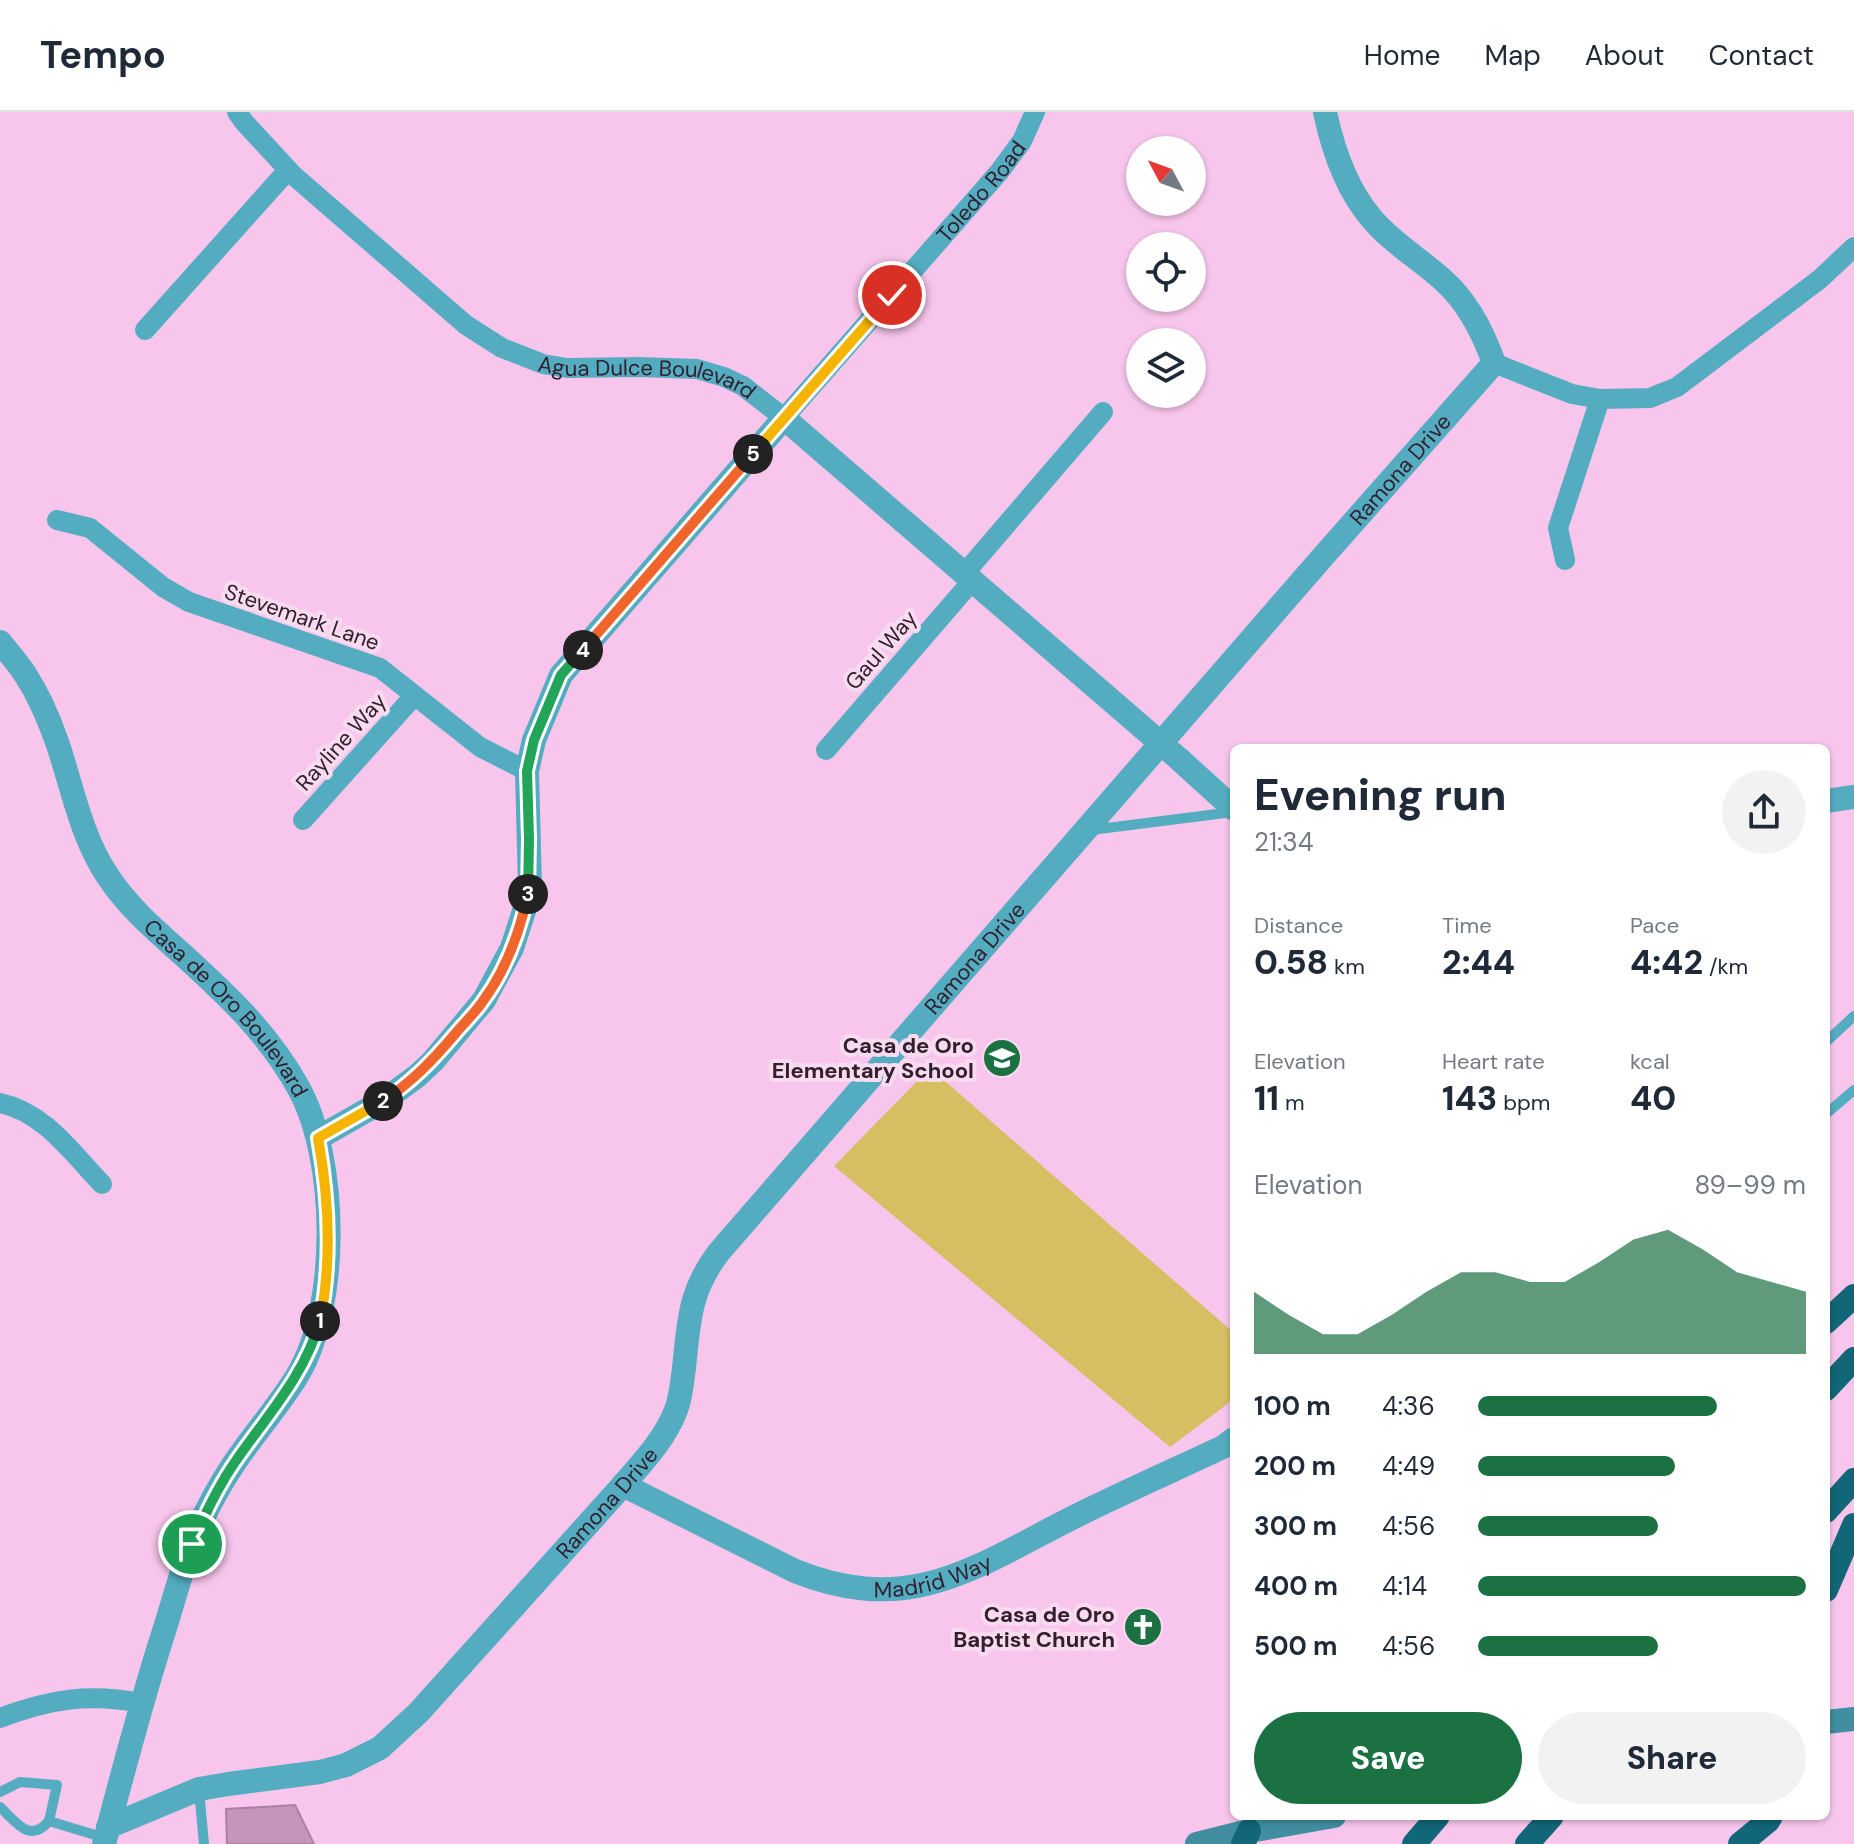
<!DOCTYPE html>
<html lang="en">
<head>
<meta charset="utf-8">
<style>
  body { margin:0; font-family:"DM Sans",sans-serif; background:#f2f2f3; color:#1f2937; height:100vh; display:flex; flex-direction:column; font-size:30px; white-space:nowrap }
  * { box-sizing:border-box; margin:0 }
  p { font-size:26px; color:#747a83 }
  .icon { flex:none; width:44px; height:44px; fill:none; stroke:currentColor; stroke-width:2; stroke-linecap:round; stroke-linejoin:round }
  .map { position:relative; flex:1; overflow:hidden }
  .drawer { position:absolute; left:1230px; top:632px; width:600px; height:1076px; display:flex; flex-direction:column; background:#fff; border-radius:12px; box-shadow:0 2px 6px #0004 }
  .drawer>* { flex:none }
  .needle { width:52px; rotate:311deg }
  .controls { position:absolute; left:1126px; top:24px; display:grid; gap:16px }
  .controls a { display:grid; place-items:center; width:80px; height:80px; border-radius:50%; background:#fff; box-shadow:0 2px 6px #0004; font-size:40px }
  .pin { position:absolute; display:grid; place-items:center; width:68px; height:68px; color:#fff; margin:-34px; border:4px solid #fff; border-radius:50%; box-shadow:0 2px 8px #0007 }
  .km { position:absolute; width:40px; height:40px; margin:-20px; border-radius:50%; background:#222; color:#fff; font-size:22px; line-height:40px; text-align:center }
  .round { display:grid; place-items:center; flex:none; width:84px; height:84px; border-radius:42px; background:#f2f2f3 }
  .head { display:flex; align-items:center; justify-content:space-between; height:136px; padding:0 24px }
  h1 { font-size:44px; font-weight:800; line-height:60px }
  .figures { display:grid; grid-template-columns:repeat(3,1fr); gap:12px; height:136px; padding:8px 24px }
  .figures div { display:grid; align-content:center }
  .figures b { font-size:34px; font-weight:800 }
  .figures small { font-size:22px; font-weight:400 }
  .figures p { font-size:22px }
  .chart { height:224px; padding:16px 24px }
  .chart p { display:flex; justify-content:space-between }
  .chart svg { width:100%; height:144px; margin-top:8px; fill:#1c7143; opacity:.7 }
  .primary-button { display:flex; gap:16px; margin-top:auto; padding:16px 24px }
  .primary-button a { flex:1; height:92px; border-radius:48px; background:#1c7143; color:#fff; font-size:32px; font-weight:800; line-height:92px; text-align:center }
  .primary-button a+a { background:#f2f2f3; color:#1f2937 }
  ul { padding:0 24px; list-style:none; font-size:26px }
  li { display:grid; grid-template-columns:128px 96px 1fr; align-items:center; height:60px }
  li i { height:20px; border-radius:10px; background:#1c7143 }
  header { display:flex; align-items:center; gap:48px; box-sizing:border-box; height:112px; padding:0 40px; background:#fff; border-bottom:2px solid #e0e1e3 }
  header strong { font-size:38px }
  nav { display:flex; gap:44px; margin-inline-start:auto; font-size:28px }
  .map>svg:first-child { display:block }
</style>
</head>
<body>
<header>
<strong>Tempo</strong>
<nav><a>Home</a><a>Map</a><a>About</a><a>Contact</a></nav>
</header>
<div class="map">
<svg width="1854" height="1732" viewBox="0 0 1854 1732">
  <rect width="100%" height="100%" fill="#f8c6ec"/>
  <polygon fill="#d6be63" points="930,956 1234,1221 1234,1287 1170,1335 834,1054"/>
  <polygon fill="#c595ba" stroke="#ad7fa2" stroke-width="2" points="295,1693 314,1732 227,1732 226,1697"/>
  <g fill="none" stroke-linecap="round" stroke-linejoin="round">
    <g stroke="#54acc1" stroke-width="10">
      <polyline points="1091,718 1233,700"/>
      <polyline points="1826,930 1854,904"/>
      <polyline points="1826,1002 1854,978"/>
      <polyline points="199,1678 204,1732"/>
      <polyline points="0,1680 20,1670 57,1673 49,1709 105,1726"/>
      <path d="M 0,1695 C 16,1710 30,1732 49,1709"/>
    </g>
    <g stroke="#54acc1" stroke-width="20">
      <path id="s1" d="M 237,0 L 244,10 L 293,63 L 466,213 L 502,236 L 543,252 L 567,256 L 639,255 L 697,257 L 724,265 L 743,274 L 784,306 L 1000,59 L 1022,29 L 1035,0"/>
      <polyline points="145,218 288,58"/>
      <polyline points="1494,251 1572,282 1600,287 1650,286 1677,275 1820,167 1854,135"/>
      <polyline points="57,408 90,416 163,475 189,490 380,556 480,635 527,659"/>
      <polyline points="1565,448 1558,416 1600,287"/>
      <polyline points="964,462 1103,300"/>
      <polyline points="826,638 972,469"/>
      <polyline points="303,708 414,584"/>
      <path d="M 0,991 C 44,1000 72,1041 102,1072"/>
      <path d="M 0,1606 C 50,1587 89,1581 141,1591"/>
    </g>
    <g stroke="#54acc1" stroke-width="24">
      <path id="s2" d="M 0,530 C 8,540 18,551 25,562 C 38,582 49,607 57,630 C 72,674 81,724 107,763 C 127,794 155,818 182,842 C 227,883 268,921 298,975 C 338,1046 340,1194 297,1264 C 278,1295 253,1323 233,1353 C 217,1377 203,1404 192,1431 C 181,1459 174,1488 165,1516 C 142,1587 123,1659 104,1732"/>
      <polyline points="1826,689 1854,685"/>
      <polyline points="318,1026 383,989 417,964 433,949 484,888 512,836 525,796 530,776 527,659 534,628 561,563 784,306 1179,647 1234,697"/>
      <path id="s3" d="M 623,1373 L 795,1459 C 910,1505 973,1456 1072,1406 C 1122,1381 1172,1359 1223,1335 L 1234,1327"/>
      <path id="s4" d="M 108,1715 L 199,1677 L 228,1672 L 320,1660 L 346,1653 L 380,1636 L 419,1600 L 623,1373 C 643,1350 665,1327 676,1298 C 681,1285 682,1270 684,1256 C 689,1209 689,1179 719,1140 L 1320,448 L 1494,251 C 1483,220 1468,190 1443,168 C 1420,147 1392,131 1372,107 C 1346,77 1333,38 1325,0"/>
    </g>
    <g stroke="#408ea0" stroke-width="24">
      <polyline points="1826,1610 1854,1607"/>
      <polyline points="1197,1732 1249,1719 1334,1704"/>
    </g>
    <g stroke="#116778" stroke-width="24">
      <polyline points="1826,1210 1854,1184"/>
      <polyline points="1826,1277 1854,1247"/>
      <polyline points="1826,1399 1854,1368"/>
      <polyline points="1826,1478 1854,1413"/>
      <polyline points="1243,1732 1249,1719"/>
      <polyline points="1414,1732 1438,1704"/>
      <polyline points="1527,1732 1552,1704"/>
      <polyline points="1740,1732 1768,1709 1771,1704"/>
    </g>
  </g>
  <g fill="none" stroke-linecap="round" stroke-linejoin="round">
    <g stroke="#fff" stroke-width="16">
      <path id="split-1" d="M 192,1432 C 204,1404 217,1376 235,1350 C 266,1305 305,1263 320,1209"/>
    </g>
    <g stroke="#fff" stroke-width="16">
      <path id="split-2" d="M 320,1209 C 332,1149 329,1086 318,1026 L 383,989"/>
    </g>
    <g stroke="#fff" stroke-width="16">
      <path id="split-3" d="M 383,989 C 412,970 433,948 455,922 C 464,911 475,901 483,889 C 506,858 520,819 528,782"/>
    </g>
    <g stroke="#fff" stroke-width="16">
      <polyline id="split-4" points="528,782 529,727 527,659 534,628 561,563 583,538"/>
    </g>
    <g stroke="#fff" stroke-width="16">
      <polyline id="split-5" points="583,538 753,342"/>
    </g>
    <g stroke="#fff" stroke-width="16">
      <polyline id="split-6" points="753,342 892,183"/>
    </g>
    <use href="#split-1" stroke="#22a559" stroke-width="10"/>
    <use href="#split-2" stroke="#f5b400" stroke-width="10"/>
    <use href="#split-3" stroke="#f0652b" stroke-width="10"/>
    <use href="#split-4" stroke="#22a559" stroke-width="10"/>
    <use href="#split-5" stroke="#f0652b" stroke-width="10"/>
    <use href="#split-6" stroke="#f5b400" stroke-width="10"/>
  </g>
  <defs>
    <g id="school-disc" transform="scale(2)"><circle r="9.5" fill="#1c7143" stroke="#f9dbf1"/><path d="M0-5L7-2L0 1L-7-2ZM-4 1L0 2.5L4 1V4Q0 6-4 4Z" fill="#fff"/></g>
    <g id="church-disc" transform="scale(2)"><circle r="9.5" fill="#1c7143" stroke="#f9dbf1"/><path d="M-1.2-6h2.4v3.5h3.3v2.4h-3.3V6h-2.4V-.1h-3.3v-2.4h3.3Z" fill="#fff"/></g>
  </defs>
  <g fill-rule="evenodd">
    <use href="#school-disc" x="1002" y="946"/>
    <use href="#church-disc" x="1143" y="1515"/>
  </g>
  <g text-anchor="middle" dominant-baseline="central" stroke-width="8" stroke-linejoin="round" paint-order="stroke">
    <g font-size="22" fill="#33202f" stroke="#f9dbf1">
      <text stroke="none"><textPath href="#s1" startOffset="956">Toledo Road</textPath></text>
      <text stroke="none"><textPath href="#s1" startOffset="506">Agua Dulce Boulevard</textPath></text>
      <text stroke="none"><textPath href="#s4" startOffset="1940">Ramona Drive</textPath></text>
      <text transform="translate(302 505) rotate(19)">Stevemark Lane</text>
      <text transform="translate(881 538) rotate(-49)">Gaul Way</text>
      <text transform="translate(341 630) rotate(-48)">Rayline Way</text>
      <text stroke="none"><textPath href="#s4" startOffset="1292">Ramona Drive</textPath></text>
      <text stroke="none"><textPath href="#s2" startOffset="438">Casa de Oro Boulevard</textPath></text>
      <text stroke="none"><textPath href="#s4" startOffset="620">Ramona Drive</textPath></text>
      <text stroke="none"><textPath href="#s3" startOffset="334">Madrid Way</textPath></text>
    </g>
    <g font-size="22" font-weight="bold" fill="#33202f" stroke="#f9dbf1" text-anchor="end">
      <text x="974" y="933">Casa de Oro<tspan x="974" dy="25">Elementary School</tspan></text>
      <text x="1115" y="1502">Casa de Oro<tspan x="1115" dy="25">Baptist Church</tspan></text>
    </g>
  </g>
</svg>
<div class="controls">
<a><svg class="needle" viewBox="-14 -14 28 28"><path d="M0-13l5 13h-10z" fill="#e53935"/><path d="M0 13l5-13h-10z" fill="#747a83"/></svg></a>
<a><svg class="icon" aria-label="locate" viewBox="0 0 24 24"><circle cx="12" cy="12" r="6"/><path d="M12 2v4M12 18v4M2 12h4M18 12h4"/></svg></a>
<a><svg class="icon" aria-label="layers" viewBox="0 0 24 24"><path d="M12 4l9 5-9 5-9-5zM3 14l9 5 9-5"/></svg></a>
</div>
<div class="pin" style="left:192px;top:1432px;background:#1e9e55"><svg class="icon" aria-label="arrive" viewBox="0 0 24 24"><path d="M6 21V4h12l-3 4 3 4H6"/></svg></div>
<div class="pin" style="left:892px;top:183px;background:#d93025"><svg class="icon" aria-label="check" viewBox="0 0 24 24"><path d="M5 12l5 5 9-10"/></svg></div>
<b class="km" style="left:320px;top:1209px">1</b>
<b class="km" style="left:383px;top:989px">2</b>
<b class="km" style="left:528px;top:782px">3</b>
<b class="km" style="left:583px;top:538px">4</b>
<b class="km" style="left:753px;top:342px">5</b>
<section class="drawer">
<div class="head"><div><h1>Evening run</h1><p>21:34</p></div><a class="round"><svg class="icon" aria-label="share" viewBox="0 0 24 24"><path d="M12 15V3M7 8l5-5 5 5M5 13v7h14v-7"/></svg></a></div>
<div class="figures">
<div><p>Distance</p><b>0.58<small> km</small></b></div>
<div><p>Time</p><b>2:44</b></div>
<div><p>Pace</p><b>4:42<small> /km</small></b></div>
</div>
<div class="figures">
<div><p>Elevation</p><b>11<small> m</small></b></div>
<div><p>Heart rate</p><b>143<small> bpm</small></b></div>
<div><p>kcal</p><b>40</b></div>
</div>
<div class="chart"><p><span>Elevation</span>89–99 m</p>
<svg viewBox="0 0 160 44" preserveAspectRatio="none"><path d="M0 44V25L10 32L20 38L30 38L40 32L50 25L60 19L70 19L80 22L90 22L100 16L110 9L120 6L130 12L140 19L150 22L160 25V44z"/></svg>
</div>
<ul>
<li><b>100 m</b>4:36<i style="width:73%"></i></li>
<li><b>200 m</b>4:49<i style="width:60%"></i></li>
<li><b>300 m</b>4:56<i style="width:55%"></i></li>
<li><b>400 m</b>4:14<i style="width:100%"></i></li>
<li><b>500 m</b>4:56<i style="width:55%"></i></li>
</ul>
<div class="primary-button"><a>Save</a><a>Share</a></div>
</section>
</div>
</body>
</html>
